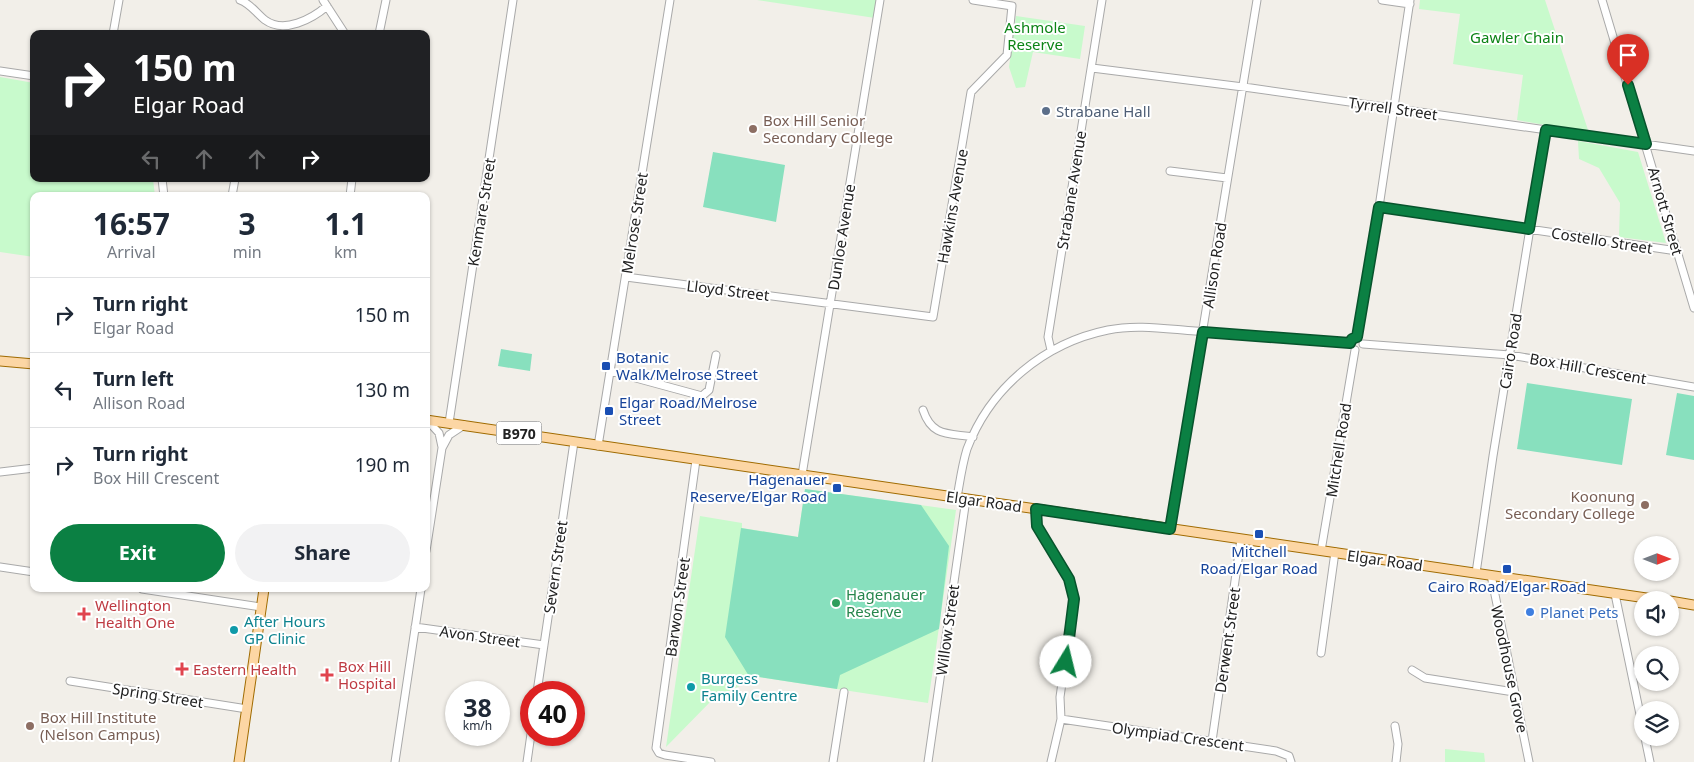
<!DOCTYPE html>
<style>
:root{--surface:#fff;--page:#f2f2f3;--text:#1f2937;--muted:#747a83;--line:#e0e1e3;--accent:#0b8043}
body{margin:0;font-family:"Noto Sans",sans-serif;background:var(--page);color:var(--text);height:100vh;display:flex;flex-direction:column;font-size:19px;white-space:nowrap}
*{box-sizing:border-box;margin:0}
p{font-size:16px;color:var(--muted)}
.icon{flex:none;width:28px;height:28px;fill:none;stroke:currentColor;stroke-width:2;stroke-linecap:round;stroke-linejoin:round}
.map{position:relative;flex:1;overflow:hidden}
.sheet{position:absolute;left:30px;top:192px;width:400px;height:400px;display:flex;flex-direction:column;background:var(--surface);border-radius:10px;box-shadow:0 1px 4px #0004}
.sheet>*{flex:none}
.banner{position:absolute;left:30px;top:30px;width:400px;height:152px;border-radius:10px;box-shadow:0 1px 4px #0004;background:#202124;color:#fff;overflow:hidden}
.needle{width:32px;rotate:90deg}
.buttons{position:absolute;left:1634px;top:536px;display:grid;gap:10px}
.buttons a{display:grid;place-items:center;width:45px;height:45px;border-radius:50%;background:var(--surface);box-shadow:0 1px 4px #0004;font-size:25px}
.speed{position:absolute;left:445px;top:681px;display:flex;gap:10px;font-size:25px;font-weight:700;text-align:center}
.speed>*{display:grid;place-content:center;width:65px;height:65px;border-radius:50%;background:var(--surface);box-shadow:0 1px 4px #0004;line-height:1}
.speed small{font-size:12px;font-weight:400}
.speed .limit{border:8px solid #d22;background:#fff;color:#111}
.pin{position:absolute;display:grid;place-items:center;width:42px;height:42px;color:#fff;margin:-51px -21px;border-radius:50% 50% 50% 0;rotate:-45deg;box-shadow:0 0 5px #0007}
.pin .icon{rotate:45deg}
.me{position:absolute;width:55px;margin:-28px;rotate:9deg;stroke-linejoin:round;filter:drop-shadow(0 0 4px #0008)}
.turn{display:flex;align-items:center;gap:18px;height:105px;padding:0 20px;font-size:22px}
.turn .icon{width:65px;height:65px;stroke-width:2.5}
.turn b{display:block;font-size:35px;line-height:42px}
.lanes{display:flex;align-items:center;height:48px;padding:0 20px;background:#0003;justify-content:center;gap:25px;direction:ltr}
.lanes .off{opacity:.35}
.eta{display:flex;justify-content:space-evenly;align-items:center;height:85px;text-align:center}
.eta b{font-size:30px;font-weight:700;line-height:35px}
.cta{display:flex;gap:10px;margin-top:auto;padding:10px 20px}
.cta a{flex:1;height:58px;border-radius:30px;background:var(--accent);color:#fff;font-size:20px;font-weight:700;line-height:58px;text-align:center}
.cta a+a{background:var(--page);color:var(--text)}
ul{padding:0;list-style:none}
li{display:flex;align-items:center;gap:15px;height:75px;padding:0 20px;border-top:1px solid var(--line)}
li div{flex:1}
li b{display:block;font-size:19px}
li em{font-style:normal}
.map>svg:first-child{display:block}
.park{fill:#c8facc}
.pitch{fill:#88e0be}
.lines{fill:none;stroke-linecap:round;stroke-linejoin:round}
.minor-casing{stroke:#a9a9a9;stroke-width:9}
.major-casing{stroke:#a06b00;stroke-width:11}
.minor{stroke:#fff;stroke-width:7}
.major{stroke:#fcd6a4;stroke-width:9}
.route-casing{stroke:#07532c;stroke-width:12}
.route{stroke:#0b8043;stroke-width:9}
.service-dot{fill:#5c6f8a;stroke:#fff;stroke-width:2}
.education-dot{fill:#8d6e63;stroke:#fff;stroke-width:2}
.transit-dot{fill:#1a4fb4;stroke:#fff;stroke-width:2}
.leisure-dot{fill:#2e9e5b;stroke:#fff;stroke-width:2}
.shop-dot{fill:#3f7fe0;stroke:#fff;stroke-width:2}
.health-dot{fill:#e0444e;stroke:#fff;stroke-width:2}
.culture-dot{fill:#0f9aa8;stroke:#fff;stroke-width:2}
.labels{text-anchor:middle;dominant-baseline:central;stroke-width:4;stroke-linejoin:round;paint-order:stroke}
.shield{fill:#fff;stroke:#646464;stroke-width:1}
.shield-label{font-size:14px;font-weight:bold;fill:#222}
.park-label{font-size:15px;fill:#0c8416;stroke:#fff}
.street-label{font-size:15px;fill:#222;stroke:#fff}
.service-label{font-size:15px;fill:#4e5e75;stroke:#fff;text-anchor:start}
.education-label{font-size:15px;fill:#785e54;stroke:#fff;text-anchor:start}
.transit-label{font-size:15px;fill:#164399;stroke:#fff;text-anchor:start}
.leisure-label{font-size:15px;fill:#27864d;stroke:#fff;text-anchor:start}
.health-label{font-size:15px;fill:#be3a42;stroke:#fff;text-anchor:start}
.shop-label{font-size:15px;fill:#366cbe;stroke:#fff;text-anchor:start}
.culture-label{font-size:15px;fill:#0d838f;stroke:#fff;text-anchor:start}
</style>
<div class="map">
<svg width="1694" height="762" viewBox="0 0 1694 762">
<rect width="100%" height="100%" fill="#f2efe9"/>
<path class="park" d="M757,0H880L875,18Z
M1420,0H1545L1589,133L1517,120L1523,75L1453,64L1460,14L1419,9Z
M1016,16L1085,26L1080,59L1033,52L1025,87L1016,88L1009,67Z
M0,77L34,83V179H153L155,196H34V257L0,252Z
M1578,141L1638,152L1666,243L1619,237L1620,203L1599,168L1579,159Z
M805,489L956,510L928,703L759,677L714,698L666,747L700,516L742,523V528L798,537Z
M1445,749L1484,753L1485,762H1445Z"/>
<path class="pitch" d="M713,152L785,165L776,222L703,207Z
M501,349L532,354L530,371L498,366Z
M1527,383L1632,399L1622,465L1517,449Z
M1677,393L1694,396V460L1666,455Z
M805,489L921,505L949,546L939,629L840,675L837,689L759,677L752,681L725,637L741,528L798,537Z"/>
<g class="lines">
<g class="minor-casing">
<path id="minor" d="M240,0C251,4 256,13 265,20C284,34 312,19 327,6
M323,0L345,34
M1382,0L1410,4
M1602,0L1694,308
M113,34L119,0
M379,34L386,0
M1092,68L1251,88L1694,151
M0,71L34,76
M1170,171L1227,178
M162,179L164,196
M232,196L235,179
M350,196L352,179
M1379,207L1677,251
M626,277L933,317L971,92L1007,55L1012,6L973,0
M1357,337L1379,207L1410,0
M1363,344L1510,355L1694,387
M1051,350L1048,337L1102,0
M610,371L702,396L709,390L716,355
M696,405L698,396
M923,410C932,437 948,433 973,437
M427,420L439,433L442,447
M449,423L513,0
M598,446L670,0
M696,460L656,748L659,753L665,755L711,762
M0,472L34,468
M802,475L880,0
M957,498C960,481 962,465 967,449C990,388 1044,343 1108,330C1136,324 1167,329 1195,331C1246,335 1298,339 1350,343
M1036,509L1037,526L1069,579L1074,599L1060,697L1061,719L1051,762
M1170,529L1257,0
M426,551L442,448L449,435L464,425
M1321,551L1355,350
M0,567L34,572
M1476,573L1493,456L1546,130
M1491,575L1529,762
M142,589L261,607
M1615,594L1642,724
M415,627L544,645
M1321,653L1335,552
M1412,670L1425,678L1514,692
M70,681L247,709
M537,692L574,442
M1061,719L1276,751L1289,756L1291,762
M1395,726L1398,744L1396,762
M1645,738L1650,762
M1212,741L1241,539
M395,762L421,589
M527,762L531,734
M833,762L844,692
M928,762L966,499"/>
</g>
<g class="major-casing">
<path id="major" d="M0,361L34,364
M426,420L1660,600
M1670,601L1694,605
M239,762L264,589"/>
</g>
<use href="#minor" class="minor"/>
<use href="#major" class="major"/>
</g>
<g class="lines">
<g class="route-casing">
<path id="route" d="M1066,662L1074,599L1069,579L1037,526L1036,509L1170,529L1203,332L1350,343L1352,339L1357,337L1379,207L1529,229L1546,130L1646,144L1628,85"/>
</g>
<use href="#route" class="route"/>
</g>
<circle class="service-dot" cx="1046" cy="111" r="5"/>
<g class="education-dot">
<circle cx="753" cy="129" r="5"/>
<circle cx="1645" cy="505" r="5"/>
<circle cx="30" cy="726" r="5"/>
</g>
<g class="transit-dot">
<rect x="601" y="361" width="10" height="10" rx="2.5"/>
<rect x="604" y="406" width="10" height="10" rx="2.5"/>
<rect x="832" y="483" width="10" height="10" rx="2.5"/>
<rect x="1254" y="529" width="10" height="10" rx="2.5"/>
<rect x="1502" y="564" width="10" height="10" rx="2.5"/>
</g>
<circle class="leisure-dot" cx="836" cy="603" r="5"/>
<circle class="shop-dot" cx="1530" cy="612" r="5"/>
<g class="health-dot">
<path d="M81.5 606.5h5v5h5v5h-5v5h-5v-5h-5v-5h5z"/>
<path d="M179.5 661.5h5v5h5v5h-5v5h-5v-5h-5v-5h5z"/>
<path d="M324.5 667.5h5v5h5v5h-5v5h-5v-5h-5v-5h5z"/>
</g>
<g class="culture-dot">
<circle cx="234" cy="630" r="5"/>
<circle cx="691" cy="687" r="5"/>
</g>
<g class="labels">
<rect class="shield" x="496.5" y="421.5" width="45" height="23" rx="4"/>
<g class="shield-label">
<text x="519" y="433">B970</text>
</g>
<g class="park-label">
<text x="1035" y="27">Ashmole<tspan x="1035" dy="17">Reserve</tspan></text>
<text x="1517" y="37">Gawler Chain</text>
</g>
<g class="street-label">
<text transform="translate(1393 108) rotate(8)">Tyrrell Street</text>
<text transform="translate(1071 190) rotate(-81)">Strabane Avenue</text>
<text transform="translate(952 206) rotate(-80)">Hawkins Avenue</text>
<text transform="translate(1666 211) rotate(74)">Arnott Street</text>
<text transform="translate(481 212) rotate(-81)">Kenmare Street</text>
<text transform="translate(634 223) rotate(-81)">Melrose Street</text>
<text transform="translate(841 237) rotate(-81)">Dunloe Avenue</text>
<text transform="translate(1602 240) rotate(9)">Costello Street</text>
<text transform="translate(1214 265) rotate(-81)">Allison Road</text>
<text transform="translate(728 290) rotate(7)">Lloyd Street</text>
<text transform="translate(1510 351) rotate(-81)">Cairo Road</text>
<text transform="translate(1588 368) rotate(10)">Box Hill Crescent</text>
<text transform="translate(1338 450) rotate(-81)">Mitchell Road</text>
<text transform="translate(984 501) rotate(8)">Elgar Road</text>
<text transform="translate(1385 560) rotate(8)">Elgar Road</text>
<text transform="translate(555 567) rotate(-82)">Severn Street</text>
<text transform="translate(677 607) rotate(-82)">Barwon Street</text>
<text transform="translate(947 630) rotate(-82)">Willow Street</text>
<text transform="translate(480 636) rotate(8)">Avon Street</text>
<text transform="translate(1227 640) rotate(-82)">Derwent Street</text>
<text transform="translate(1510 669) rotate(78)">Woodhouse Grove</text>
<text transform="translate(158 695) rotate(9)">Spring Street</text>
<text transform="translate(1178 736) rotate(8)">Olympiad Crescent</text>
</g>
<g class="service-label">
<text x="1056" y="111">Strabane Hall</text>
</g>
<g class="education-label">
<text x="763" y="120">Box Hill Senior<tspan x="763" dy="17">Secondary College</tspan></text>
<text x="1635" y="496" text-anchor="end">Koonung<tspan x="1635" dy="17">Secondary College</tspan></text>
<text x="40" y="717">Box Hill Institute<tspan x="40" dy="17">(Nelson Campus)</tspan></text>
</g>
<g class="transit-label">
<text x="616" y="357">Botanic<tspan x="616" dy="17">Walk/Melrose Street</tspan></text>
<text x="619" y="402">Elgar Road/Melrose<tspan x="619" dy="17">Street</tspan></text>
<text x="827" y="479" text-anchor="end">Hagenauer<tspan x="827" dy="17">Reserve/Elgar Road</tspan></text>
<text x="1259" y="551" text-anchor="middle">Mitchell<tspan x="1259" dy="17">Road/Elgar Road</tspan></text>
<text x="1507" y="586" text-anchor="middle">Cairo Road/Elgar Road</text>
</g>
<g class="leisure-label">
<text x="846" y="594">Hagenauer<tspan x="846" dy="17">Reserve</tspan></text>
</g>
<g class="health-label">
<text x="95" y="605">Wellington<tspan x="95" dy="17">Health One</tspan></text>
<text x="338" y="666">Box Hill<tspan x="338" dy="17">Hospital</tspan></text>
<text x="193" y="669">Eastern Health</text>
</g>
<g class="shop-label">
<text x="1540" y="612">Planet Pets</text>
</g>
<g class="culture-label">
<text x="244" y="621">After Hours<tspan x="244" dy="17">GP Clinic</tspan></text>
<text x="701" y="678">Burgess<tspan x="701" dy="17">Family Centre</tspan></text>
</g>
</g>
</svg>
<div class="buttons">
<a><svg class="needle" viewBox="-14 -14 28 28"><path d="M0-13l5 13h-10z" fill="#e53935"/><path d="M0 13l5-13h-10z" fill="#747a83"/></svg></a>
<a><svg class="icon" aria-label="sound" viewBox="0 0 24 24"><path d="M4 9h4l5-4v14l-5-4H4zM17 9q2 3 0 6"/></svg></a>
<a><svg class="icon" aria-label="search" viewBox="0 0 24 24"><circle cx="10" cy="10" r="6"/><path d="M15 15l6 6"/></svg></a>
<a><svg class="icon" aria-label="layers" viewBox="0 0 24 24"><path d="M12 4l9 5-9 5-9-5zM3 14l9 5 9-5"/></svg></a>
</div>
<div class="speed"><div>38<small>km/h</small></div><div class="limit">40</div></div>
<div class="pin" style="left:1628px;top:85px;background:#d93025"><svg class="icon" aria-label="arrive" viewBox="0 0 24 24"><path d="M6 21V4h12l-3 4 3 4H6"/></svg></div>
<svg class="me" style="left:1066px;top:662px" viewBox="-20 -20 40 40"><circle r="19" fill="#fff"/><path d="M0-13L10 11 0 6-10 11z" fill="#0b8043"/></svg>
<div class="banner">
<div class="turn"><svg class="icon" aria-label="right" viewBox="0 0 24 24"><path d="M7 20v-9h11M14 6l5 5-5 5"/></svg><div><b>150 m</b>Elgar Road</div></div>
<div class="lanes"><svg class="icon off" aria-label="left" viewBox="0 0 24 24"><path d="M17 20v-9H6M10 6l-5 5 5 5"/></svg><svg class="icon off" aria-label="ahead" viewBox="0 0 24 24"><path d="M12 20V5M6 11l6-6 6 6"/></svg><svg class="icon off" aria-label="ahead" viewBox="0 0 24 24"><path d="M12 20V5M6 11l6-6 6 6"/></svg><svg class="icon" aria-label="right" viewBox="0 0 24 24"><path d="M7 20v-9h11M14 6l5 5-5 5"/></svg></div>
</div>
<section class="sheet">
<div class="eta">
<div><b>16:57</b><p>Arrival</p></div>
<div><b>3</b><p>min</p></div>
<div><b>1.1</b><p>km</p></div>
</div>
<ul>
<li><svg class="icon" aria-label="right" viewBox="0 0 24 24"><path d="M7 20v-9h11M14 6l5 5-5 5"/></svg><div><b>Turn right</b><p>Elgar Road</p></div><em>150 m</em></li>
<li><svg class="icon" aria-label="left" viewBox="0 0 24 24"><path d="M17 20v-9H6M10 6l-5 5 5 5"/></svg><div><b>Turn left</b><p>Allison Road</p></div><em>130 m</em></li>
<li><svg class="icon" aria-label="right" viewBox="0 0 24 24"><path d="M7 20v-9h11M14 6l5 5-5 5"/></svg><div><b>Turn right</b><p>Box Hill Crescent</p></div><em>190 m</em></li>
</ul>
<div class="cta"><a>Exit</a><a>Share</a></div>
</section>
</div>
